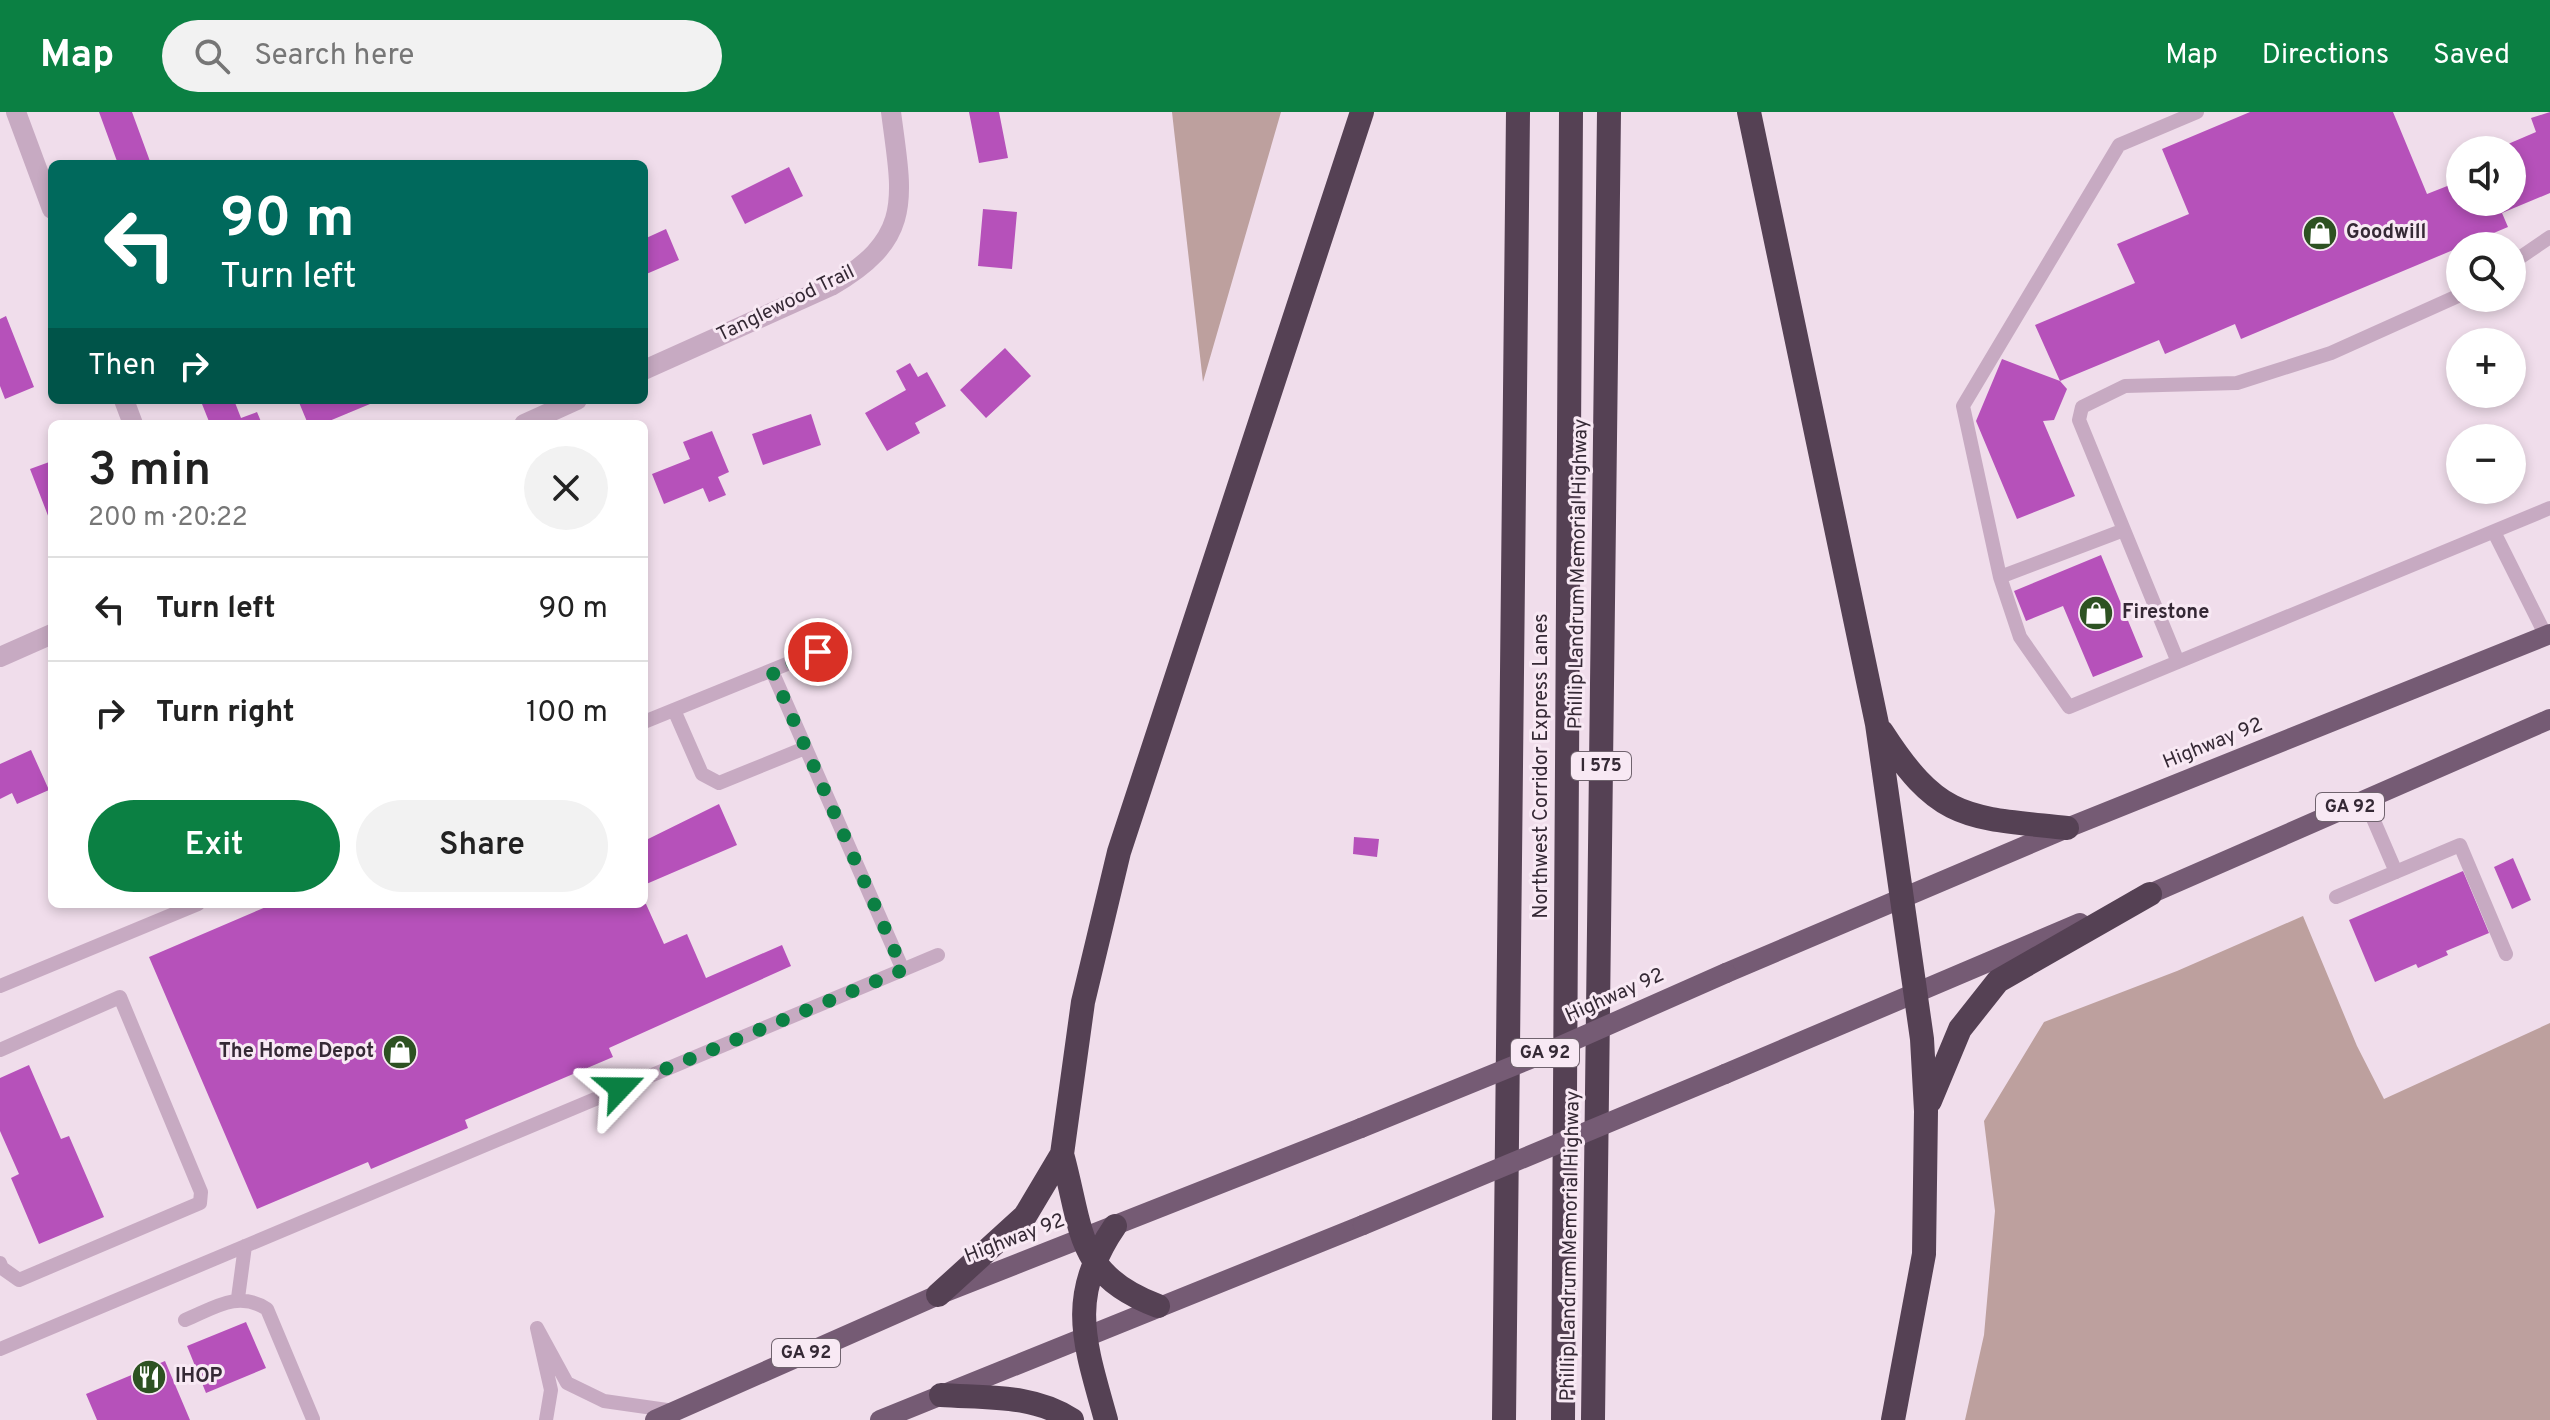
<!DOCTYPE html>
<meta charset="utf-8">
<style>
:root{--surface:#fff;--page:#f2f2f2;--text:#222;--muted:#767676;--line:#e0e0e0;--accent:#0b8043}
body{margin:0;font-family:Overpass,sans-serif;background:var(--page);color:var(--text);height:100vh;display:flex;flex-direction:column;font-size:30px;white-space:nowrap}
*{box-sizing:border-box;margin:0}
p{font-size:26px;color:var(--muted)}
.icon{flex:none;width:44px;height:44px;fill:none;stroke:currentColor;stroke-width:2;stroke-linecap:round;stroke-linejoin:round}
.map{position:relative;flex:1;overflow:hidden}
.sheet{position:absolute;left:48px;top:308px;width:600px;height:488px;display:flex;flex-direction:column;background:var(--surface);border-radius:12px;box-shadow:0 4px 12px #0003}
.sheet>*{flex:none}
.hud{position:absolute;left:48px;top:48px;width:600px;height:244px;border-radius:12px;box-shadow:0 4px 12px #0003;background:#00695c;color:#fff;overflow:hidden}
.buttons{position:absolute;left:2446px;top:24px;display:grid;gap:16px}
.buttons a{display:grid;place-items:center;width:80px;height:80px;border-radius:50%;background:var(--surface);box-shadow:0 4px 12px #0003;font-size:40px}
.pin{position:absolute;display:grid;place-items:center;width:68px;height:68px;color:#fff;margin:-34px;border:4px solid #fff;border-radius:50%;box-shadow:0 2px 8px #0007}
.me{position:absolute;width:88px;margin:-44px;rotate:67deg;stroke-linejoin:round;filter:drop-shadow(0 0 6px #0008)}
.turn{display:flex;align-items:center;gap:28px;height:168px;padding:0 40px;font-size:36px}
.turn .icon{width:104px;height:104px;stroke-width:2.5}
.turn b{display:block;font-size:56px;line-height:68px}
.then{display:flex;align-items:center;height:76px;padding:0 40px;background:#0003;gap:16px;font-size:30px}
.round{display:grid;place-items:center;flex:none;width:84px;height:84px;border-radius:42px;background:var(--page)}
.summary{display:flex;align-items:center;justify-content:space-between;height:136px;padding:0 40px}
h1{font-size:48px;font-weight:600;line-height:60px}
.cta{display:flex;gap:16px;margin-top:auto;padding:16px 40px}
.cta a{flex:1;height:92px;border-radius:48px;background:var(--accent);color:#fff;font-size:32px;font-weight:600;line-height:92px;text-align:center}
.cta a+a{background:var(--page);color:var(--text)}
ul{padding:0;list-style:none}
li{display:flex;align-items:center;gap:24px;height:104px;padding:0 40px;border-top:2px solid var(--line)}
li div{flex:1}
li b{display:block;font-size:30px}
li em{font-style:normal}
header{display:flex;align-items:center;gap:48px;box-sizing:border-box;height:112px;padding:0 40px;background:var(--accent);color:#fff}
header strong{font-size:38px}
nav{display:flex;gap:44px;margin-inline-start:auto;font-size:28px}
.search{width:560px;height:72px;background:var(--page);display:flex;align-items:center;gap:20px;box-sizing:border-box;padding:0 28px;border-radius:44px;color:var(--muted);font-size:30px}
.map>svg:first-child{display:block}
.green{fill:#bda09e}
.building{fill:#b651ba}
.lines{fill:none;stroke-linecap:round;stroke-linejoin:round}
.service{stroke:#c7aac2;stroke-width:14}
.minor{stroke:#c7aac2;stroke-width:20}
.primary{stroke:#755b74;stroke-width:20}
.motorway{stroke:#554154;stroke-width:24}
.primary-bridge{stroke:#755b74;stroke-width:20}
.route{stroke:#0b8043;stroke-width:14;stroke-dasharray:0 25.2}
.labels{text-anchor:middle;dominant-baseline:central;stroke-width:6;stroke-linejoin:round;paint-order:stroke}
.shield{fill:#f8e9f4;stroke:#70636e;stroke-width:2}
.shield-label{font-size:18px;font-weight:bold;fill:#352935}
.poi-label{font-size:20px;font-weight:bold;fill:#352935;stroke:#f8e9f4;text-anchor:start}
.street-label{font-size:20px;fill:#352935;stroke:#f8e9f4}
</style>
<header>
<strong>Map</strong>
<div class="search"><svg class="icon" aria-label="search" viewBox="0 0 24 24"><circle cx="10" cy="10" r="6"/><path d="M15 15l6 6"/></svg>Search here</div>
<nav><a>Map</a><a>Directions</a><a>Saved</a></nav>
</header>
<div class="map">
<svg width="2550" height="1308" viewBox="0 0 2550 1308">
<rect width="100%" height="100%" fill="#f0ddeb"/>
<path class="green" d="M1172,0H1281L1203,270L1174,18Z
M2303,804L2357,934L2384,987L2550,911V1308H1965L1984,1223L1995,1099L1984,1009L2044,910L2177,859Z"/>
<path class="building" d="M99,0H132L151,52H118Z
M969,0H999L1008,46L979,51Z
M2250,0H2393L2427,82L2460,69V90H2512V38H2494L2536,20L2531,6L2550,0V81L2502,101L2508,115L2241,227L2235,212L2165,242L2159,228L2060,269L2067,277L2054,308L2043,309L2075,384L2017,407L1976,309L2002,247L2060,269L2035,213L2135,171L2117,132L2189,102L2162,37Z
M789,55L803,84L745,112L731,84Z
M983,97L1017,100L1012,157L978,154Z
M666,117L679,148L644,163V127Z
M6,204L34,275L5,287L0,274V207Z
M1005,236L1031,264L986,306L960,278Z
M910,251L918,265L927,260L946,294L915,311L920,321L887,339L865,301L906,278L896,259Z
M211,288H234L241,306L257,300L262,312H210L202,292Z
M298,288H368L370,292L322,312H308Z
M811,302L821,333L763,353L752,322Z
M712,319L729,360L718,365L726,383L709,390L703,376L664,392L652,362L690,347L683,330Z
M52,349V414L30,357Z
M2101,443L2143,545L2093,565L2063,494L2026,509L2014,479Z
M31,638L49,678L17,692L12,681L0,687V652Z
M719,692L737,733L644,773V729Z
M1354,725L1379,727L1377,745L1353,742Z
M2513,746L2531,788L2512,797L2494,755Z
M2463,759L2489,821L2446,839L2448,843L2418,856L2416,852L2375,870L2349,808Z
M273,792H646L664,832L687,822L706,866L782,833L791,854L609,936L613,945L465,1008L468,1016L371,1057L368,1050L257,1097L149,845Z
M29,953L61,1027L69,1024L104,1105L39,1132L11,1066L19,1062L0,1019V966Z
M246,1210L266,1256L206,1281L187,1234Z
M165,1249L190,1308H97L86,1282Z"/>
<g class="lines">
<path class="service" d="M2197,0L2119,33L1963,294L2000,465L2020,525L2069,595L2550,396
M2512,151L2550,125
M2494,420L2546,524
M2000,465L2124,418
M2178,550L2079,308L2082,295L2125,274L2237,271L2331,241L2460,183
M772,559L903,858
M674,598L702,662L719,671L805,636
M644,610L841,530
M2365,688L2396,760
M2336,785L2460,733L2506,842
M0,874L198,792
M0,938L120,885L201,1080L200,1091L19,1168L2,1156L0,1151
M238,1186L245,1134
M185,1208C214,1196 238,1178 267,1197L313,1307
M0,1237L938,843
M546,1308L551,1278L537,1216L567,1271L604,1289L674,1299"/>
<path class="minor" d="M16,0L52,97
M644,258L831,174C915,126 902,85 891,0
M124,288L133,312
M524,312L577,288
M0,545L52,522"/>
<path class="primary" d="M2136,788L2550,607
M1726,861L2067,716L2550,522
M1725,962L2080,811
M655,1308L938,1183L1361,1016
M880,1308L1363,1113"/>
<path class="motorway" d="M1749,0L1877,612L1922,927L1926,999L1924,1142L1893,1308
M1882,620C1940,710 1967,705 2067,716
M1930,989L1960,917L1998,869L2150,782
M1062,1042C1083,1118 1075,1163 1158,1194
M938,1183L1025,1104L1062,1042L1083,890L1119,740L1362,0
M941,1283C985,1286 1034,1282 1072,1308
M1106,1308C1085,1232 1066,1185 1115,1114
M1504,1308L1518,0
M1563,1308L1571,0
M1593,1308L1609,0"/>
<path class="primary-bridge" d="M1361,1016L1545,941L1726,861
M1363,1113L1725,962"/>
</g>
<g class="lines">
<path class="route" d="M620,976L903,858L772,559L818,540"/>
</g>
<defs>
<g id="shop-disc" transform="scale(1.8)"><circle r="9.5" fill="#2d5222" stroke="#f8e9f4"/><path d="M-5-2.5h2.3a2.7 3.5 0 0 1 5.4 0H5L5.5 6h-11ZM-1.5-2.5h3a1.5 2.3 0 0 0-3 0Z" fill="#fff"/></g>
<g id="restaurant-disc" transform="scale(1.8)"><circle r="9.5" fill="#2d5222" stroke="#f8e9f4"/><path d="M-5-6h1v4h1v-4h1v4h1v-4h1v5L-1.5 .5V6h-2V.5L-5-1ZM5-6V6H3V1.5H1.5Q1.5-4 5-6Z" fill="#fff"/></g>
</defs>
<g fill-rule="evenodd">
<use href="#shop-disc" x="2320" y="121"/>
<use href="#shop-disc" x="2096" y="501"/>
<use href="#shop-disc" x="400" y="940"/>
<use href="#restaurant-disc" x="149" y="1265"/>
</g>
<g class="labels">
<g class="shield">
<rect x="1571" y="640" width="60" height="28" rx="6"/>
<rect x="2316" y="681" width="68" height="28" rx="6"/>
<rect x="1511" y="927" width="68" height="28" rx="6"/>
<rect x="772" y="1227" width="68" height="28" rx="6"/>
</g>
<g class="shield-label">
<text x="1601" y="654">I 575</text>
<text x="2350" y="695">GA 92</text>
<text x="1545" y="941">GA 92</text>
<text x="806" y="1241">GA 92</text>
</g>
<g class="poi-label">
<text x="2346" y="121">Goodwill</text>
<text x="2122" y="501">Firestone</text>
<text x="374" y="940" text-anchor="end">The Home Depot</text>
<text x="175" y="1265">IHOP</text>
</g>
<g class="street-label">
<text transform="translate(786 192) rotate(-26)">Tanglewood Trail</text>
<text transform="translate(1579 462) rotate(-89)">Phillip Landrum Memorial Highway</text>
<text transform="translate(2213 632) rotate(-22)">Highway 92</text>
<text transform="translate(1542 654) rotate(-90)">Northwest Corridor Express Lanes</text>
<text transform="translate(1615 884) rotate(-24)">Highway 92</text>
<text transform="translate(1015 1127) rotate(-21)">Highway 92</text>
<text transform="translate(1571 1134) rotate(-89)">Phillip Landrum Memorial Highway</text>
</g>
</g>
</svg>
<div class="buttons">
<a><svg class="icon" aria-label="sound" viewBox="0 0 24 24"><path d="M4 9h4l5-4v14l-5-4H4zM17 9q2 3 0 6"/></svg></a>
<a><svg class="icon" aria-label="search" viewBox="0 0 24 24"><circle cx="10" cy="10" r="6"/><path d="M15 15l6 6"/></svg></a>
<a>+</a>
<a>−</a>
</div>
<div class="pin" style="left:818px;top:540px;background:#d93025"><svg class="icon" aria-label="arrive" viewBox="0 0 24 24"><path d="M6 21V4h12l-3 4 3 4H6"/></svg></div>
<svg class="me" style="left:620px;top:976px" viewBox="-20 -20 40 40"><path d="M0-17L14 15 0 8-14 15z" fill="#0b8043" stroke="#fff" stroke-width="4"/></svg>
<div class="hud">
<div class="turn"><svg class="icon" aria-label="left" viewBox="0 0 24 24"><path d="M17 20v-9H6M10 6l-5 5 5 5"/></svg><div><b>90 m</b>Turn left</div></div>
<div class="then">Then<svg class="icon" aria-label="right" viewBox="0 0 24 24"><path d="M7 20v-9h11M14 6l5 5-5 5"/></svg></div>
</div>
<section class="sheet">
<div class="summary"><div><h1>3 min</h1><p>200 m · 20:22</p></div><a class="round"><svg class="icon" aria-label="close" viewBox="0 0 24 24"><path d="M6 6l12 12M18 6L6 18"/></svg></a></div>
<ul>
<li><svg class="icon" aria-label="left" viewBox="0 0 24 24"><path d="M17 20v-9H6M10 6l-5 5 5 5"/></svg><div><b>Turn left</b></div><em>90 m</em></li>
<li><svg class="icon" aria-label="right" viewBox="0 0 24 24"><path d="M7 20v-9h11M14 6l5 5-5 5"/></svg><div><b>Turn right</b></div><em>100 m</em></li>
</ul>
<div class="cta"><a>Exit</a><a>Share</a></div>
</section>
</div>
